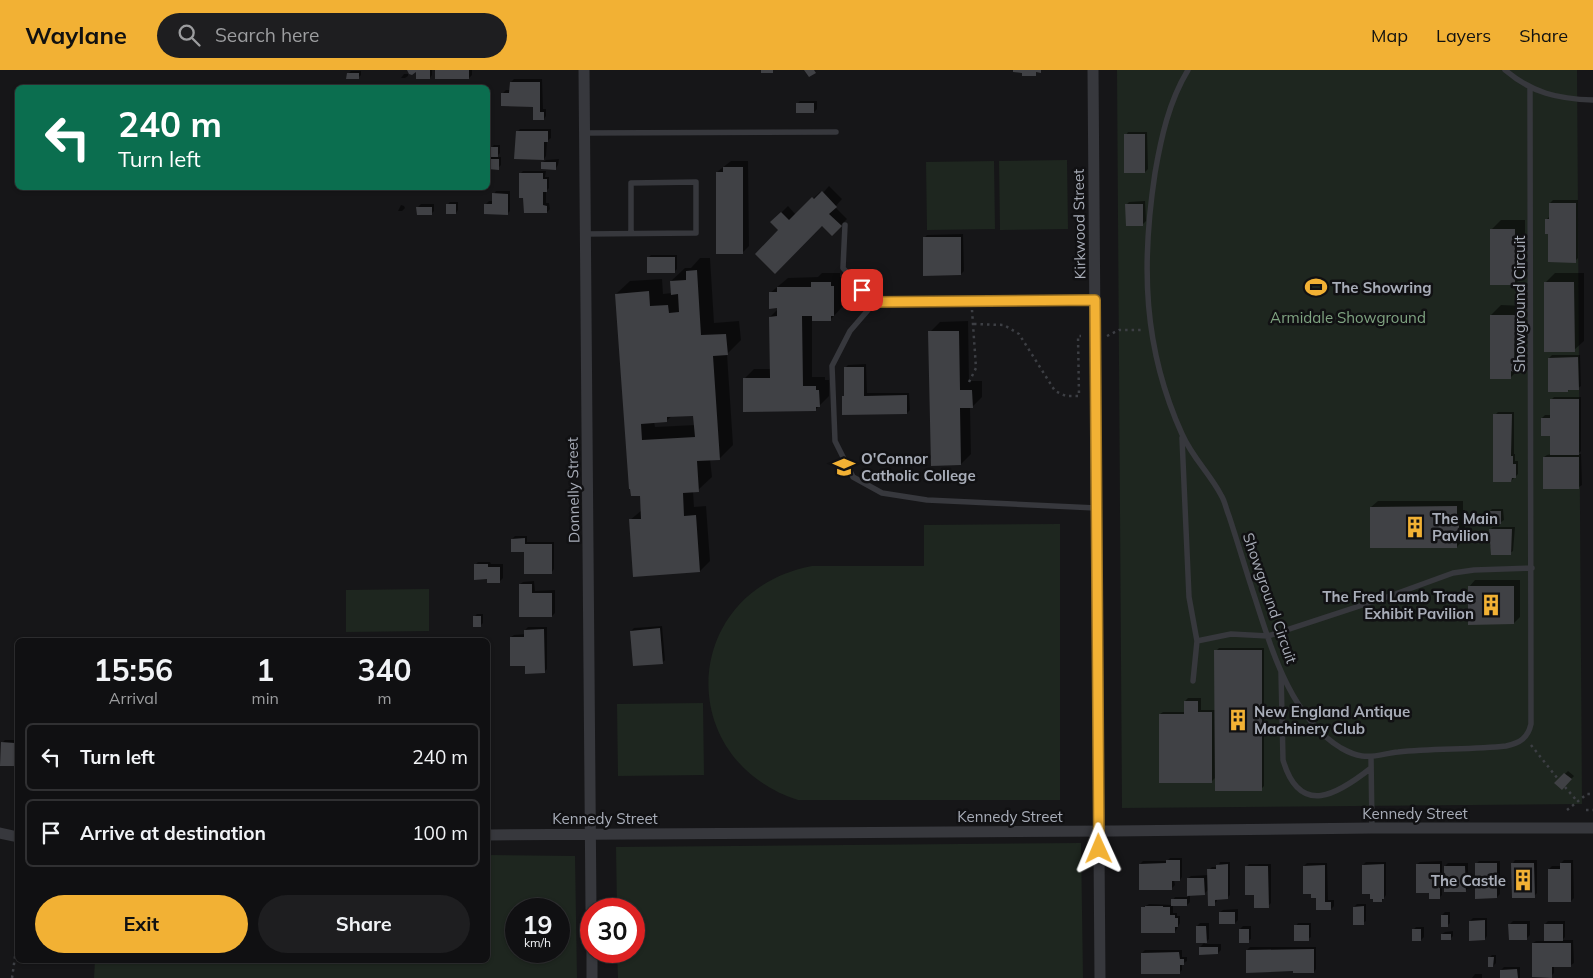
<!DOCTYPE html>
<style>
:root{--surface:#101012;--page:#1e1e20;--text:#f1f3f6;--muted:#9c9d9f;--line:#303032;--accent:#f2b134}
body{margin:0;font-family:Mulish,sans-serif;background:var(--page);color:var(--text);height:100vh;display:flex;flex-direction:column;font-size:19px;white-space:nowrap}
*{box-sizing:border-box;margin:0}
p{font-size:16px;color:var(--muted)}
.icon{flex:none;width:28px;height:28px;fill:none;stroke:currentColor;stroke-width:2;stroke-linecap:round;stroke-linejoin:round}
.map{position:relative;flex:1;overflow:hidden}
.sheet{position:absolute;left:15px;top:568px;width:475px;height:325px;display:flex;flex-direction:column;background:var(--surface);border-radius:8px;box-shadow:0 1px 4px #0004,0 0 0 1px var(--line)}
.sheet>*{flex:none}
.banner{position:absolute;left:15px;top:15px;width:475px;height:105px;border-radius:8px;box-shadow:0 1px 4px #0004,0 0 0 1px var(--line);background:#0b6e4f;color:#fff;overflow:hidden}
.speed{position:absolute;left:505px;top:828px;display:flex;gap:10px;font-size:25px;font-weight:700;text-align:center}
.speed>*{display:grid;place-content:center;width:65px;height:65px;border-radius:50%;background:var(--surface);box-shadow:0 1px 4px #0004,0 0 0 1px var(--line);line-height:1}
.speed small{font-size:12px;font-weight:400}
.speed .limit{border:8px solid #d22;background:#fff;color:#111}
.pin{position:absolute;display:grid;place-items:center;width:42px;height:42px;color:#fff;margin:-21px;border-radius:10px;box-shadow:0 2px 8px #0006}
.me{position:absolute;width:55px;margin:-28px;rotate:359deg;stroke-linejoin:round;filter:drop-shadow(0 0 4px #0008)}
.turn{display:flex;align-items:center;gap:18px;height:105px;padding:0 20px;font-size:22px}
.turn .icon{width:65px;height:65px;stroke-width:2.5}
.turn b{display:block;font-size:35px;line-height:42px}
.eta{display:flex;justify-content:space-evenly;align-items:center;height:85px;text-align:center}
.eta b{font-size:30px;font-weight:700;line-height:35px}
.primary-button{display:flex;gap:10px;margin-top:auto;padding:10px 20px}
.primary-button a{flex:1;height:58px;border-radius:30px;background:var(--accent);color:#111;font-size:20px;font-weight:700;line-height:58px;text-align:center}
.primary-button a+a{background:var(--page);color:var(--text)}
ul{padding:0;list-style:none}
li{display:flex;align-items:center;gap:15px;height:68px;margin:0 10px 8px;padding:0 10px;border:2px solid var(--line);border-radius:8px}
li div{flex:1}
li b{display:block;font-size:19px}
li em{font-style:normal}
header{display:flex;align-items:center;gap:30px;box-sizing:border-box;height:70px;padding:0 25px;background:var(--accent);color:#111}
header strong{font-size:24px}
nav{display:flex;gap:28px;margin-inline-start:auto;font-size:18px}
.search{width:350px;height:45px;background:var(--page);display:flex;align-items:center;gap:12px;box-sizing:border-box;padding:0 18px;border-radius:28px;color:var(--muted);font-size:19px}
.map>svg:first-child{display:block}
.green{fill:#1e261f;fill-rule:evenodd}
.shadow{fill:#0007;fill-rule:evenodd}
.building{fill:#404145;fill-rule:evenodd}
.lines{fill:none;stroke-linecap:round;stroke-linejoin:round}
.path{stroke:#3d3f44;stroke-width:2.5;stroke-dasharray:2.5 4;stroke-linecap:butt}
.service{stroke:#37383d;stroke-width:5.5}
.minor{stroke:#37383d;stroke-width:11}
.route-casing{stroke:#9d7322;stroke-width:12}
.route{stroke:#f2b134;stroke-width:9}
.labels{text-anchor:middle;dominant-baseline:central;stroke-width:5;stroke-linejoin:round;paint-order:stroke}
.street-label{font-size:15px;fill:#a8adb8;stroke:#111113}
.poi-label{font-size:15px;font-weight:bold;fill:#a8adb8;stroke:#111113;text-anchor:start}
.park-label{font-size:15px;fill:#7fa381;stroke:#111113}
</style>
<header>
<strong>Waylane</strong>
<div class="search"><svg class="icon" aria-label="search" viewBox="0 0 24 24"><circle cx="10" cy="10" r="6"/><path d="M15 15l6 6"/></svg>Search here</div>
<nav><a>Map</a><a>Layers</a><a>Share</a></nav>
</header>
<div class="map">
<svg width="1593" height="908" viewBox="0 0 1593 908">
<rect width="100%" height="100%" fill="#161618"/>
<path class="green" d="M1117,0H1577L1582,734L1122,738Z
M1067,90L1068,159L1000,160L999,91Z
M994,91L995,159L927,160L926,92Z
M1060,454V730H798C672,689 681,521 812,496H924V455Z
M429,519V561L346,562V520Z
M703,633L704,705L618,706L617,634Z
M1081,773L1083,908H618L617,881H634V839H617L616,777Z
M488,785L575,786L577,908H94L95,890H488ZM516,839H559V881H516Z"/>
<path class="shadow" d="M410,0H432V5L430,8L417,0Z
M437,0H472V5L469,8Z
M351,1H361V5L358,8L348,4Z
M404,4H408V6L405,8H401Z
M514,9H542L543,39H546V46L544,49L534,36L503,23L506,20H511V12Z
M413,15H419V18H410Z
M800,31H817V39L814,42L797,34Z
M520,59H551V68L547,71L546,86L544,89L517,62Z
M1128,62H1147L1148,99L1145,102L1126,65Z
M494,75H500V83L496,87H501V95L498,98H488V87H491V78Z
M559,89L558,95L556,98L543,92L546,90Z
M731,91H748L749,176L742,183L717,102Z
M523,101H546L545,107H549V118L546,121V133H549L550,139L547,142L520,104Z
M829,116L842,129L835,137L847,149L832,164L822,154L780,160L772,152L788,136L796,145L820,122L822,124Z
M496,121H510V141L507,144L486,134L489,131H494V124Z
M1553,130H1578V188L1575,191L1550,163L1546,150L1550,146V133Z
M1145,131L1146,151L1143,154L1126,135L1129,132Z
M450,132H458V140L456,143L447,135Z
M421,134H434V141L431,144L418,137Z
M401,135L404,136L405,138L402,141H398Z
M1501,150H1525V204L1515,214L1491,160Z
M963,164L964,201L961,204L924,168L927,165Z
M651,185H677V199L674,202L648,188Z
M700,188H710L714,253L739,251L741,270L727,284L733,375L720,388L710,389L712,407L698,420L693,421L694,437L706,436L710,491L700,501L630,450L642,440L616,224L630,211L662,209L663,224L672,223L671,211L685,198H691ZM695,344V355L655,357L654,352L666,351L672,346Z
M822,203H840V207H843L844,235L831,249L812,250V307H825V310H829V326L815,340L744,309L754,299H771L770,247L780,237L770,223L788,208L818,207Z
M1555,203H1584V271L1574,280L1545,213Z
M1501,235L1524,236V290L1520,294V298L1510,308L1491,245Z
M968,251L969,311H982V327L972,337H970L971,384L961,394L930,262L940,252Z
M1552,285H1580L1581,316L1578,318H1570L1568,321L1549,288Z
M866,294L867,323H909L910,340L907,343L844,326L846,324L845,298L848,295Z
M1554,327H1581V381L1578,384H1581L1582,415L1579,417L1544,387L1547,385L1552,384V365L1542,348L1545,345H1551V330Z
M1498,342H1514V384H1515V391H1518V404L1511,411L1495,345Z
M1378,431H1463V440H1465V460L1463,462V470L1457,477L1371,437Z
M1492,439H1503L1504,450L1501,452L1490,441Z
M1493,457H1515L1513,481L1510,483L1490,476V460Z
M515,466H527V472H554V499L552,502L525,481L512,469Z
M478,492H490L491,494H503V508L500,511L488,508L475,495Z
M1475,510H1520V547L1514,553L1469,517Z
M534,511L535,521L555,520V543L552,546L520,514L523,512Z
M477,544H483V553L480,556L474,547Z
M662,556L665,590L662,593L631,561L634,558Z
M528,557H547V599L544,602L526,595L511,567L514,565L526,564L525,560Z
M1219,578H1264V716L1261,719L1216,707L1212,711L1160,644L1163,642H1185V631L1188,628H1201V640H1216V581Z
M5,670H17V692L14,695L2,673Z
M1568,701L1574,706L1562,719L1556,713Z
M1170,788H1182V807L1180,810H1174L1175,815L1172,818L1140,794L1143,791H1167Z
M1515,790H1537V823L1534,826L1513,793Z
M1564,790H1573L1574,828L1571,831L1549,799L1552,796H1561V793Z
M1442,791V825L1440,827L1430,822L1417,794L1420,792Z
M1479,791H1500V824L1497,827L1476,794Z
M1220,792H1230V825L1227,828H1217V831L1214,834L1209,819L1204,824H1190V832L1187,835H1173V843H1177V846H1180V853L1175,862L1142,838L1149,834L1173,835V830L1175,827H1188V808L1191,806L1209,805V800L1212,797H1218Z
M1366,792H1386V825L1382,831L1371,823L1363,795Z
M1307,793H1327L1328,830H1334V836L1331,839L1317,827L1304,796Z
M1448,793H1468V818L1465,821L1445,796Z
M1249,794H1271V833L1268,836L1255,824L1246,797Z
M1357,834H1366V851L1363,853L1354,837Z
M1238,839V850L1235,853L1220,842L1223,840Z
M1445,842H1450V853L1447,856L1442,845Z
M1473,848H1487V866L1485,869L1470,851Z
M1513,851H1530V865L1527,868L1510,854Z
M1548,851H1565V867L1562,870H1573L1574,893L1571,895L1554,896V903L1551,906L1533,873L1536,871H1545V854Z
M1200,853H1209V869L1204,874H1221V880L1218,883L1200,877L1205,872L1197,856Z
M1298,853H1311V867L1308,869L1296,856Z
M1243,856H1251V869L1248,871L1240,859Z
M1416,857H1424V867L1421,870L1413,860Z
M1453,861V866L1450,869L1442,864L1445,862Z
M1250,877H1316V899L1314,902L1294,899L1247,880Z
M1145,880H1182V887H1187V891L1182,894V900L1179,903L1142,883Z
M1492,885H1496V893L1493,896L1489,888Z
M1504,897H1520V908H1502L1501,900Z
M1475,904H1482V908H1472Z"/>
<path class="building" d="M407,0H430V9H416V2L412,5L409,4Z
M435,0H469V9H435Z
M761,0H773V3H761Z
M804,0H814L816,3L809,7Z
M1013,0H1041V3L1036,2V6H1022V3L1013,2Z
M347,3H359V9H346Z
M510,12H540V42H544V50H533V37L501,36V23H509Z
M796,33H814V43H796Z
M516,61H548V72H544V90L514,89Z
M1124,64H1145V103H1124Z
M489,77H498V87H489Z
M488,89H499V100L488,99Z
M541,92H556V100L541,99Z
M723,97H743V184H716V102H723Z
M519,103H543V109H547V122H543V135L547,136V143H524L523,128H519Z
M822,121L837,137L829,144L842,156L832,166L822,156L775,204L755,184L778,160L770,152L781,142L789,150L812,127L814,129Z
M492,123L508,124V145L484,144V134H492Z
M1549,133H1576V193L1548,192V164H1545V149H1549Z
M446,134H456V144H446Z
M1125,134H1143V156H1126Z
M416,137H432V145H417Z
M1490,159H1515V215H1490Z
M923,167H961V205L923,206Z
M647,187H675V203H647Z
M697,200L701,265L726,264L728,285L713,286L720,390L697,391L699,422L683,423L684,446L696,445L700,502L633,507L629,449H641L640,426H631L630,419H629L615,224L649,221L650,236L668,235L669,243L679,242L678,224L671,225L670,211L686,210V201ZM693,346L695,367L642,370L641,354L667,352V347Z
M811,212H831V216H834V246H831V251H812V246H802L803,316H816V320H819L820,337H816V341L743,342V308H770L769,247L777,246V238L769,239V222H777V217H811Z
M1544,212H1574L1575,282H1544Z
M1490,245H1515L1514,302L1511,301V309H1490Z
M928,261H959L960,320H972L973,338H960L961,395L931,396Z
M1578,287L1579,320H1568V322H1548V288Z
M844,297H864V326L907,325V344L842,345V326H844Z
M1550,329H1579V385H1550V366H1541V348H1550Z
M1493,344H1512L1511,386H1513V394H1516V408H1512L1511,412H1493Z
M1543,387H1579V419H1543Z
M1457,436V446H1459V467H1457V478H1370V437Z
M1488,441H1501V454H1488Z
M1489,459H1512L1511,485H1491Z
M525,468V474H552V504H524V482H511V469Z
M474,494H488V497H500V513H487V509L474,510Z
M519,514H532V523H552V547H519Z
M1468,516H1514V554L1468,555Z
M473,546H481V557H473Z
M660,558L663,594L633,596L630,561Z
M544,559L545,603L525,604V596H510V567H524V560Z
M1214,580H1262V721H1215Z
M1184,631H1198V642H1212V713H1159V644H1184Z
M1,672L15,673L14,696H0Z
M1564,703L1572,709L1562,720L1554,713Z
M1166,790H1180V811H1172V820H1139V794L1166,793Z
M1475,793H1497V828L1475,829Z
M1511,793H1534L1535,828H1512Z
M1560,793H1571V832H1548V799H1560Z
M1228,794V829L1215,830V836H1208L1207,799H1216V795Z
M1384,794V829H1382V832H1373V829H1370V824H1362V795Z
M1416,794H1440V829H1429V823H1416Z
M1325,795V832H1331V840H1316V828H1311V824H1303V796Z
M1245,796H1268L1269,838H1254V825H1245Z
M1444,796H1465L1466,822H1444Z
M1187,808H1204L1205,825L1187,826Z
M1171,829H1187V836H1171Z
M1145,836H1163V837H1170V845H1175V848H1178V857H1175V863H1141V837H1145Z
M1364,836V855H1353V837Z
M1219,842H1235V854H1219Z
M1441,845H1448V857H1441Z
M1485,850V870L1469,871V851Z
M1508,854H1527V870H1509Z
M1544,854H1563V871H1544Z
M1294,855H1309V871H1294Z
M1196,856H1206L1207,873H1196Z
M1239,859H1249V873H1239Z
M1412,859H1421V871H1412Z
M1441,864H1451V870H1441Z
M1532,873H1571V897H1552V908L1532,907Z
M1199,877H1218V884L1199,885Z
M1314,879V903H1293V901L1246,903V880Z
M1179,882L1180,889H1184V895H1180V904H1141V883Z
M1488,887H1494L1493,897H1488Z
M1517,899L1518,908H1500V900Z"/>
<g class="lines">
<path class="path" d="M974,254L1004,255L1019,264L1055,321L1066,326H1079L1078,266H1081
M1107,266L1119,260H1142
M969,312L976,298L972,240
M1531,675L1558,709
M1565,717L1577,731
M1567,740L1587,724H1593
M1586,740H1593
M12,908L18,866"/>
<path class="service" d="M1188,0C1169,31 1161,68 1155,103C1141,195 1143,278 1182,364C1192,387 1210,404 1221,425C1225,431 1226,439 1229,446C1238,473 1246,501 1255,528C1272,581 1291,647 1341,678C1348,682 1355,685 1362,686C1374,688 1386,683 1398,682C1434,678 1470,680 1506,676C1520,673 1528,668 1531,654L1530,18
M1505,0C1532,23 1558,29 1593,30
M584,63L836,62
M845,155L843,198L862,220L875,232
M585,164L696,163V112L631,113V163
M1095,230L875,232L850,261L832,296L835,371L853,407L882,423L927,430L1096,438
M1182,368L1189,527L1197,571L1231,564L1268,566L1387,527L1453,503L1474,500L1532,498
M1281,602L1283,690C1300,748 1338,724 1371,698
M1193,611L1197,571
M1371,687L1372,758"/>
<path class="minor" d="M584,0L591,839
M1093,0L1100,908
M0,763L18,767
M488,765L1113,761L1372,758H1593
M592,881V908"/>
</g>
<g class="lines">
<g class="route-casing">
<path id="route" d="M862,220L875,232L1095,230L1099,779"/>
</g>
<use href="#route" class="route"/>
</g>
<defs>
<g id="stadium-bare" transform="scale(1.725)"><path d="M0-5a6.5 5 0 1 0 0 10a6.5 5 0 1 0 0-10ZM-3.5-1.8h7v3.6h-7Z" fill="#f2b134" stroke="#111113" stroke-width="2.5" paint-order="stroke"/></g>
<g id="school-bare" transform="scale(1.725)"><path d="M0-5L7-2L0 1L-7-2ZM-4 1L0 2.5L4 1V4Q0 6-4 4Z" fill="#f2b134" stroke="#111113" stroke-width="2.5" paint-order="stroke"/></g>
<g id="building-bare" transform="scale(1.725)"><path d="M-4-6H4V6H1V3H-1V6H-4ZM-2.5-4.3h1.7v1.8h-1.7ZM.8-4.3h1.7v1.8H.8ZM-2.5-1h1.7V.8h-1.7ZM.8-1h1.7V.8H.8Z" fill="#f2b134" stroke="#111113" stroke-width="2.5" paint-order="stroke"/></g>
</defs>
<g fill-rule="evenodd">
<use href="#stadium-bare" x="1316" y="217"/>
<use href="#school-bare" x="844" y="397"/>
<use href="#building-bare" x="1415" y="457"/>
<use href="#building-bare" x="1491" y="535"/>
<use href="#building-bare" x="1238" y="650"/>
<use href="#building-bare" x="1523" y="810"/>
</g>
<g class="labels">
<g class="street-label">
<text transform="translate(1079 154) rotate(-91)">Kirkwood Street</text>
<text transform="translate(1519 234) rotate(-90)">Showground Circuit</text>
<text transform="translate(573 420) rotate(-91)">Donnelly Street</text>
<text transform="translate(1270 528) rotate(71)">Showground Circuit</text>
<text x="1415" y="743">Kennedy Street</text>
<text x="1010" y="746">Kennedy Street</text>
<text x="605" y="748">Kennedy Street</text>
</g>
<g class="poi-label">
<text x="1332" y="217">The Showring</text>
<text x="861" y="388">O'Connor<tspan x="861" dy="17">Catholic College</tspan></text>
<text x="1432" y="448">The Main<tspan x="1432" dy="17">Pavilion</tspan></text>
<text x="1474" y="526" text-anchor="end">The Fred Lamb Trade<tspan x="1474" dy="17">Exhibit Pavilion</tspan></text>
<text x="1254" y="641">New England Antique<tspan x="1254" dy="17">Machinery Club</tspan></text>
<text x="1506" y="810" text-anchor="end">The Castle</text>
</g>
<g class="park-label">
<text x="1348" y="247">Armidale Showground</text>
</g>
</g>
</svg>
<div class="speed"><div>19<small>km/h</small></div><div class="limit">30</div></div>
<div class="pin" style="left:862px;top:220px;background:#d93025"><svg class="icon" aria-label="arrive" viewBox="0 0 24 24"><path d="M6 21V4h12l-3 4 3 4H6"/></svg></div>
<svg class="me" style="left:1099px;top:779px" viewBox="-20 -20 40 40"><path d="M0-17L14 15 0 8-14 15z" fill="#f2b134" stroke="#fff" stroke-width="4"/></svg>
<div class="banner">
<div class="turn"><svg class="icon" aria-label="left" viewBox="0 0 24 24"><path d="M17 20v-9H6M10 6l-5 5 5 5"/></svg><div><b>240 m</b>Turn left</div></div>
</div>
<section class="sheet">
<div class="eta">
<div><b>15:56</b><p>Arrival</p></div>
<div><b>1</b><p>min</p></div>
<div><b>340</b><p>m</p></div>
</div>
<ul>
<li><svg class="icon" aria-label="left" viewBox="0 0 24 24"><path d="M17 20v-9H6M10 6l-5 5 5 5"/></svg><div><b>Turn left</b></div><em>240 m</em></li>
<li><svg class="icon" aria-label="arrive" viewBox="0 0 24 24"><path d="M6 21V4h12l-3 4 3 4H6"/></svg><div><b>Arrive at destination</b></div><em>100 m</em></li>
</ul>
<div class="primary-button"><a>Exit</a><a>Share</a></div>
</section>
</div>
